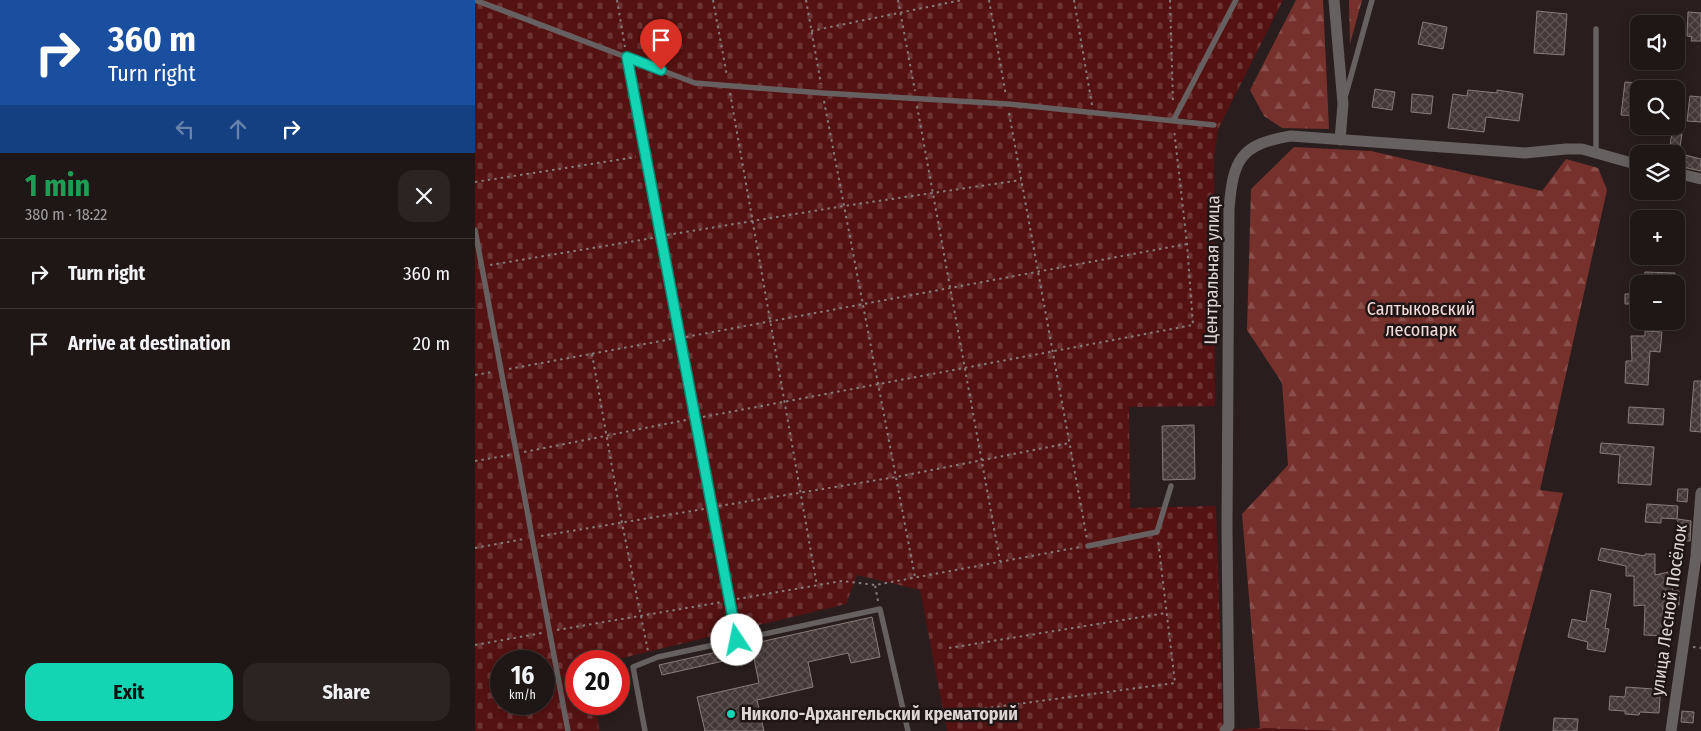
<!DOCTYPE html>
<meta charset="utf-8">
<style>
:root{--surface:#1f1616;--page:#2c2323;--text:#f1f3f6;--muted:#a19fa1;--line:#3c3535;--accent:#13d5b4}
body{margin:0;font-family:"Fira Sans Condensed",sans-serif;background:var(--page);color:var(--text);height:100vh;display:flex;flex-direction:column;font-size:19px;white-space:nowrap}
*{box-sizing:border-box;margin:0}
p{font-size:16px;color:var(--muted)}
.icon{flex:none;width:28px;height:28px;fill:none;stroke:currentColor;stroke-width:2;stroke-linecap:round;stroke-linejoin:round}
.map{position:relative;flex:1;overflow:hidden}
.side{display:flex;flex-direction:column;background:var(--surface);width:475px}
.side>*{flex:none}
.banner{background:#1a4fa0;color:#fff;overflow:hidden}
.buttons{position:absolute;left:1155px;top:15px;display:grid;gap:10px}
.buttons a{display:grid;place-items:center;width:55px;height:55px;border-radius:10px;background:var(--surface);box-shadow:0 2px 12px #0003,0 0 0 1px var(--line);font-size:25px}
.speed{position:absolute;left:15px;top:650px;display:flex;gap:10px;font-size:25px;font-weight:700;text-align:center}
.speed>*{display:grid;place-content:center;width:65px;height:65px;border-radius:50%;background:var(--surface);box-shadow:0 2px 12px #0003,0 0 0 1px var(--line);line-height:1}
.speed small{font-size:12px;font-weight:400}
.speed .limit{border:8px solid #d22;background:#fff;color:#111}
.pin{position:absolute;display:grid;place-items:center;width:42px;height:42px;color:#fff;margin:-51px -21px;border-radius:50% 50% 50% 0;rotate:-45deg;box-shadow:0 0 5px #0007}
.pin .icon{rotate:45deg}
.me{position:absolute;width:55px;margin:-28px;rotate:349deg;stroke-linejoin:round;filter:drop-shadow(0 0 4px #0008)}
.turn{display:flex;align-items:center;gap:18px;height:105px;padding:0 25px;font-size:22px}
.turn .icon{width:65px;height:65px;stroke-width:2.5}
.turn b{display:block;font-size:35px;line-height:42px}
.lanes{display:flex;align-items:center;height:48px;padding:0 25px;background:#0003;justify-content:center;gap:25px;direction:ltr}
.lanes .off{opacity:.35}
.round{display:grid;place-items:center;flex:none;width:52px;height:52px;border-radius:15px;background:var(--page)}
.headline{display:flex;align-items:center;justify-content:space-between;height:85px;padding:0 25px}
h1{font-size:30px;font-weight:700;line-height:38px;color:#1e9e55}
.action{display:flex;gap:10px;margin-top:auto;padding:10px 25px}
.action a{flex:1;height:58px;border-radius:15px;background:var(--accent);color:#111;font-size:20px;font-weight:700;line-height:58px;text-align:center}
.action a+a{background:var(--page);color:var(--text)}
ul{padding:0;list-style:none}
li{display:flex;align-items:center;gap:15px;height:70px;padding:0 25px;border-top:1px solid var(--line)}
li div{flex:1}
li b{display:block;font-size:19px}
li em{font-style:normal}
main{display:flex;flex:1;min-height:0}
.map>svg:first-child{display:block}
.forest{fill:url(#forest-firs)}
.cemetery{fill:url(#cemetery-stones);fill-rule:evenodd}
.building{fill:url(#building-cross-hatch);stroke:#897c7a}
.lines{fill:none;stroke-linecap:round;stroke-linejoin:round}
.path{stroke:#857c7b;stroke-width:2;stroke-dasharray:2.5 4;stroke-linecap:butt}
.service{stroke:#666060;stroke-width:5.5}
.minor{stroke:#666060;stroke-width:11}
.route-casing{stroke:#0c8a75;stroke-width:12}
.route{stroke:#13d5b4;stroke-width:9}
.poi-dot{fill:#13d5b4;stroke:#1f1514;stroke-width:2}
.labels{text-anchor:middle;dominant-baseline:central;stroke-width:5;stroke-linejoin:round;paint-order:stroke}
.street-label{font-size:18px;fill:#ddd6d5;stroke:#1f1514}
.park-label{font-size:18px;fill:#f3dcd9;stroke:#1f1514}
.poi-label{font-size:18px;font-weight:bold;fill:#ddd6d5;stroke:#1f1514;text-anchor:start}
</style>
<main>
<section class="side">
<div class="banner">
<div class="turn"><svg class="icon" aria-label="right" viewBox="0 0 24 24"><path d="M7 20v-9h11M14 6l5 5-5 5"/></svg><div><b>360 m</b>Turn right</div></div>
<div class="lanes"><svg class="icon off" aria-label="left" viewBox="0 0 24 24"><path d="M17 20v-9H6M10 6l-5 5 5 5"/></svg><svg class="icon off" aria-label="ahead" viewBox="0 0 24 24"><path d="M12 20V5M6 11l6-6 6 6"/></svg><svg class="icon" aria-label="right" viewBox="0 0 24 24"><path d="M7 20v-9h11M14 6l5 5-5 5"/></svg></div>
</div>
<div class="headline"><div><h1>1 min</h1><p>380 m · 18:22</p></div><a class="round"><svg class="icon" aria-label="close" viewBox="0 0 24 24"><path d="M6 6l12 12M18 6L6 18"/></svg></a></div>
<ul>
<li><svg class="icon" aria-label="right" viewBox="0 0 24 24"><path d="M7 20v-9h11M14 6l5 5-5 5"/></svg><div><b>Turn right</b></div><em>360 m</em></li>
<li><svg class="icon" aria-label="arrive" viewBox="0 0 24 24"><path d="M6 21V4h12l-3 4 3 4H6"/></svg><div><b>Arrive at destination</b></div><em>20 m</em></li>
</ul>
<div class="action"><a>Exit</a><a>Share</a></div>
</section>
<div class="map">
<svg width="1226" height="731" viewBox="0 0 1226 731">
<defs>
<pattern id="forest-firs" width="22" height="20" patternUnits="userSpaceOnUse" patternTransform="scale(1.25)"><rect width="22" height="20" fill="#77312d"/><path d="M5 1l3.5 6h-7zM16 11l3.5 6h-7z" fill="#8a4e4b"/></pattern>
<pattern id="cemetery-stones" width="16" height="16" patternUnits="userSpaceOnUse" patternTransform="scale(1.25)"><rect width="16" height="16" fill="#551212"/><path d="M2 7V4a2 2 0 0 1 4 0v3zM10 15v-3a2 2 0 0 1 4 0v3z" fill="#6d3434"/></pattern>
<pattern id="building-cross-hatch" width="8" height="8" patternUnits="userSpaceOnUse" patternTransform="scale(1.25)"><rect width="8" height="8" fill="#453938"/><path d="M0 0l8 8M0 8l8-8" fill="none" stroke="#5f5554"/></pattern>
</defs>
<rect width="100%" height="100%" fill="#291e1d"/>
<path class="forest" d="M821,0H848L854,129L807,128L789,116L775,90Z
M874,0H887L875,44Z
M819,147L896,151L1067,191L1091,159L1123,168L1132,190L1065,490L1088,493L1024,731H863L785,728L767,514L813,465L807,383L772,330L776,189Z"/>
<path class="cemetery" d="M0,0H808L743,129L739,158L740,406L654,407L655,508L741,506L748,730L785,728L863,731H472L445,590L382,575L371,604L135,661H101V704H121L124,731H0ZM26,661H69V704H26Z"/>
<path class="building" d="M1062,11L1092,14L1089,55L1059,53Z
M1213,12L1226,13V41H1216L1217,37L1212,36Z
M948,22L972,27L968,49L943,44Z
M1150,82L1164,83V116L1146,115Z
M900,89L920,92L917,110L897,107Z
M993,90L1022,93V90L1048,94L1044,121L1011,117L1009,132L973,128L978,94L992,96Z
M937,94L958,96L956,114L936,112Z
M1215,96L1226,97V122L1212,121Z
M1197,133L1207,134L1205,146L1195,145Z
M1210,155L1226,159V171L1207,167Z
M1170,272L1200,273V284H1169Z
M1150,294H1159L1160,304H1150Z
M1170,331L1187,332L1185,352L1175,351L1173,385L1150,383L1151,361H1157L1156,336H1170Z
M1219,381H1226V432L1215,431Z
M1154,407L1189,409L1188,425L1153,423Z
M719,425L720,479L688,480L687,426Z
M1126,443L1179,447L1176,485L1143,483L1145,455L1125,453Z
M1203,489H1213L1212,502L1202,501Z
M1172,504L1203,506L1202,519L1186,518V523L1170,522Z
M1203,519L1216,521L1215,541L1201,540Z
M1126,548L1170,556V554H1180V575L1194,572L1198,591H1204V605H1188V623H1197V636L1169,635L1170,605L1159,606V576H1151V566L1123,560Z
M1116,590L1136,594L1130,628L1134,629L1130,652L1112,649L1113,642L1093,637L1097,619L1111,622Z
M397,617L405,657L376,663L373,653L333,662L338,687L282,700L289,731H230L222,697L284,683L276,644Z
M251,650L253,660L187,675L184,665Z
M1181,664L1192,666L1189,684L1186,683L1184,713L1165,712L1164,715L1150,714V711L1134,710L1135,696L1150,697L1151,687L1178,689Z
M1207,711L1219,712L1218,723L1206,722Z
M1079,718L1103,719L1102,731H1078Z"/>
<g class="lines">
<path class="path" d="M142,0L150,47
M238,0L252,76
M331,0L346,84
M423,0L440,91
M514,0L531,96
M599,0L617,105
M695,0L698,102
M336,31L487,0
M255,93L342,586
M349,101L440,577
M442,106L525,561
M534,113L612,539
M0,182L161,157
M192,235L369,206L546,180
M15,265L178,238
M211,337L712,244
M117,354L147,523L173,651
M34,369L197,339
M0,375L17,372
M228,417L718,325L712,244L699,129
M49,452L211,420
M0,461L35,455
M244,506L421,477L595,443
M66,536L229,509
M0,548L49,539
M262,599L367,581L400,585
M403,601L400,585L605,547
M82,630L247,602
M0,645L67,633
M1218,647L1226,648
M474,648L691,613
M490,711L700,683L683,540"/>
<path class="service" d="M0,0L220,83L347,93L533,104L739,125
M1121,29V154
M151,57L262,640
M871,94L897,0
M698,121L761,0
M0,230L93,731
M613,546L682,532L696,486
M170,731L158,667L183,657L405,609L433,731"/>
<path class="minor" d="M859,0L868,104L865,140
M1201,173L1226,179
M750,731L754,726L752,527L754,209C758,160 765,144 816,136L1050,153L1091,149H1107L1164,165
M1196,731L1221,556L1226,493"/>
</g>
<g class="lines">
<g class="route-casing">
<path id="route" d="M186,70L152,57L262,640"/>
</g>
<use href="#route" class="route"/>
</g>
<circle class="poi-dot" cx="256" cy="714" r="5"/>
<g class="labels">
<g class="street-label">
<text transform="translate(737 270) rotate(-89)">Центральная улица</text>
<text transform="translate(1194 610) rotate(-82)">улица Лесной Посёлок</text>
</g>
<g class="park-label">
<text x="946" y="309">Салтыковский<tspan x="946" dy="21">лесопарк</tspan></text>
</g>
<g class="poi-label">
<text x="266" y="714">Николо-Архангельский крематорий</text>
</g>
</g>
</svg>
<div class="buttons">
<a><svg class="icon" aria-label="sound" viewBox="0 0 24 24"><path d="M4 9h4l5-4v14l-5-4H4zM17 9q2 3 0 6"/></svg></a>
<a><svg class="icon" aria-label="search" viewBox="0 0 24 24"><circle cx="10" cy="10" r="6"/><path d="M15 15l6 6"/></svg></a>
<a><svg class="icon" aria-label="layers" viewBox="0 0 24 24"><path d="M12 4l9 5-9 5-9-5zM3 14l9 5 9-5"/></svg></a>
<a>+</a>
<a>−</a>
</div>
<div class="speed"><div>16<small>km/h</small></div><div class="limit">20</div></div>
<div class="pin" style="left:186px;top:70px;background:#d93025"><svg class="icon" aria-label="arrive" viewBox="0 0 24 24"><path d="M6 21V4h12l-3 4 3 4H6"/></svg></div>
<svg class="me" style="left:262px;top:640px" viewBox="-20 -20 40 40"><circle r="19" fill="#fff"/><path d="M0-13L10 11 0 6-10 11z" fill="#13d5b4"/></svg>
</div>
</main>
